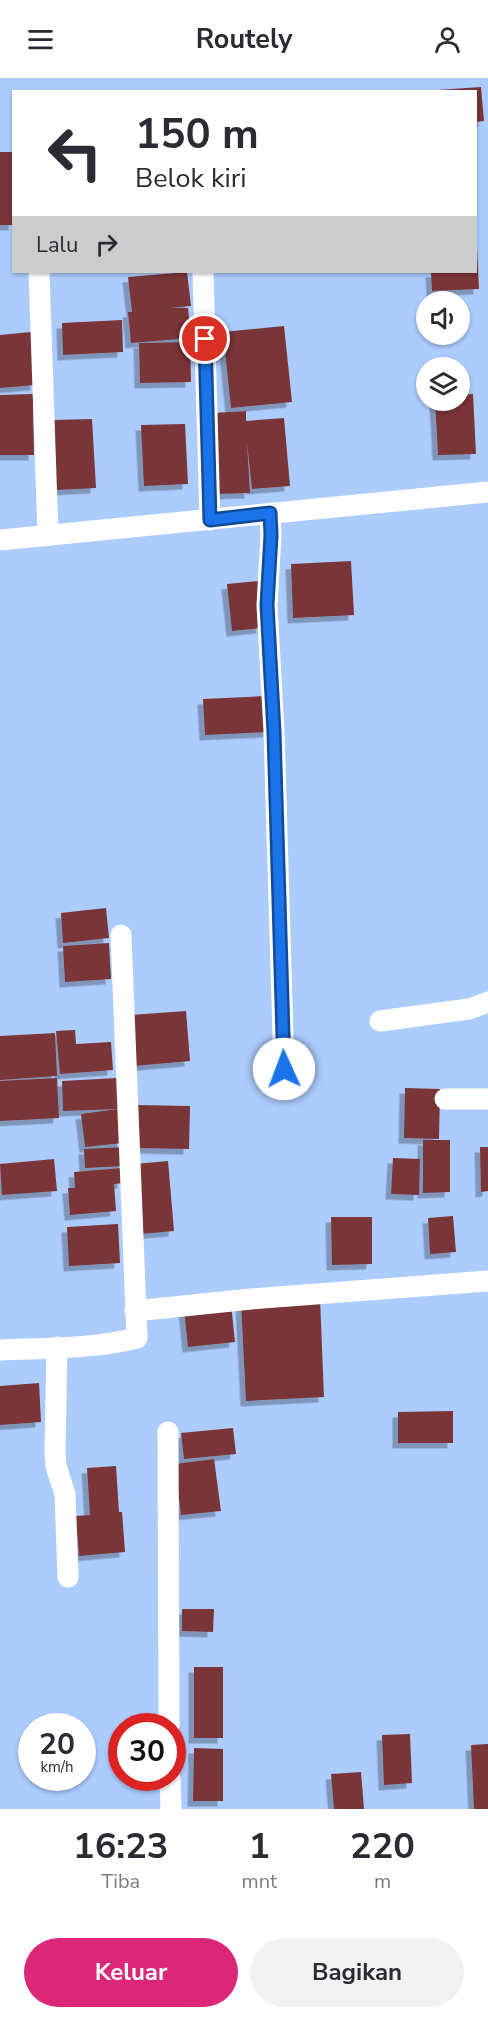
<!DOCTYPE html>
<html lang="id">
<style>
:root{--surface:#fff;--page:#f2f2f3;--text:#2b2b33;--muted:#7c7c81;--accent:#db2777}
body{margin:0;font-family:"Nunito Sans",sans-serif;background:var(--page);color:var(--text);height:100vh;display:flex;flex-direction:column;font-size:22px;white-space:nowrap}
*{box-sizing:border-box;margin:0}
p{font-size:20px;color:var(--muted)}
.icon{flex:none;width:33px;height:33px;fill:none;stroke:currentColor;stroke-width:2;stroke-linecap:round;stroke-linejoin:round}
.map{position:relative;height:1731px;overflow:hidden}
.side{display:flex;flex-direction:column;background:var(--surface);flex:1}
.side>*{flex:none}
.hud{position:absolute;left:12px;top:12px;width:465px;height:183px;border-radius:0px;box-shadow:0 2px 4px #0004;background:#fff;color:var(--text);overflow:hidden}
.tools{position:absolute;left:416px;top:213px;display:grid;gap:12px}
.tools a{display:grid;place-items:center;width:54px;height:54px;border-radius:50%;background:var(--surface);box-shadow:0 2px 4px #0004;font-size:30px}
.speed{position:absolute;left:18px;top:1635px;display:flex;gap:12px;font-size:30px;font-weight:700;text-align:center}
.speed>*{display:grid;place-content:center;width:78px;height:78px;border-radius:50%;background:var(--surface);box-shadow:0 2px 4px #0004;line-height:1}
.speed small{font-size:15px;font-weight:400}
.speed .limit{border:9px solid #d22;background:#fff;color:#111}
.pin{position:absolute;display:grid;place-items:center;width:51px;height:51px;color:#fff;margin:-26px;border:3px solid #fff;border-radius:50%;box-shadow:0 2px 6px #0007}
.me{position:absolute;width:66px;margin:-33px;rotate:358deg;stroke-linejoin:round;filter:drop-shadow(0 0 4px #0008)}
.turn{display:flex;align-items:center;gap:21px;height:126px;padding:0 24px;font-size:27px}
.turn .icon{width:78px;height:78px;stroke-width:2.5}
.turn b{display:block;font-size:42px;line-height:51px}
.then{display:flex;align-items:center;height:57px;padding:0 24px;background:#0003;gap:12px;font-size:22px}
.eta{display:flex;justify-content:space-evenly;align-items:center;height:102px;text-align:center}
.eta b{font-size:36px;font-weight:700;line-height:42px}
.button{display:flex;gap:12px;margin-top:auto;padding:12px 24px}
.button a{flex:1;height:69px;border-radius:36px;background:var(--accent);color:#fff;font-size:24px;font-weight:700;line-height:69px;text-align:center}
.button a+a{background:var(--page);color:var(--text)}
header{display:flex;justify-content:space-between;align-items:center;height:78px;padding:0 24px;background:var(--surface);font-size:27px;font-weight:700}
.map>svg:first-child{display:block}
.building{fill:#7a3437;filter:url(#shadow)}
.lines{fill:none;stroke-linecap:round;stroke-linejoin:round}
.minor{stroke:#fff;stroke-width:21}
.route-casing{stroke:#114b97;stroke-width:15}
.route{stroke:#1a73e8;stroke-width:10}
</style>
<header><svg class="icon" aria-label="menu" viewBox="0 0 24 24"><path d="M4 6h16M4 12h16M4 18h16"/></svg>Routely<svg class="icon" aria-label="person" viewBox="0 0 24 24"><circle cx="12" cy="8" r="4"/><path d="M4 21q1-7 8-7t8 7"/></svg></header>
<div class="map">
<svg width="488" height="1731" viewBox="0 0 488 1731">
<defs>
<filter id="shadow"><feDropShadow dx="-5.5" dy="5.5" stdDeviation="0" flood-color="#0004"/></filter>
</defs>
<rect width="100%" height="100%" fill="#acccfe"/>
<path class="building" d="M481,9L484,43L476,44V14H439L438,12Z
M0,74H14V147H0Z
M476,171H477L479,211L432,213L431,194H476Z
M187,194L191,228L170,230H188L191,260L131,265L128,234H132L128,199Z
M122,242L123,274L63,277L62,245Z
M284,248L292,324L231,330L223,254Z
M31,254L36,307L0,310V257Z
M190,264L191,304L140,305L139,265Z
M33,316L34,377H0V317Z
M473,316L476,376L438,377L435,322H459V317Z
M246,333V343L284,340L290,408L252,411L247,365L250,415L216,416L213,335Z
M92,341L96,410L56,412L53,342Z
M185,346L188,406L144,408L141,347Z
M351,483L354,537L293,540L291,486Z
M258,503L262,550L232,553L227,506Z
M267,618L269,654L205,657L203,621Z
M106,830L109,860L63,865L61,835Z
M109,865L111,901L65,904L63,868Z
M186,933L190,983L134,988L131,937Z
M75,952L76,966L111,964L113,992L60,996L56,953Z
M55,955L57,998L0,1002V958Z
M57,1000L59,1040L0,1043V1003Z
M117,1000L119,1031L63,1033L62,1003Z
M405,1010L440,1011L439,1061L404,1060Z
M137,1027L190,1028L189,1071L137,1070Z
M118,1031L123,1065L85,1069L81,1036Z
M423,1062H450V1114L423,1115Z
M124,1069L125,1088L85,1090L84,1071Z
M480,1069H488V1113L481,1114Z
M393,1080L420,1081L419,1117L391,1116Z
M54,1081L57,1113L2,1117L0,1086Z
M168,1083L174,1153L140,1156L135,1086Z
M122,1090L123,1105L114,1106L116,1133L70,1137L68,1110H75L74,1094Z
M453,1138L456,1174L430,1176L428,1140Z
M331,1139H372V1186L332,1187Z
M118,1146L120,1185L69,1188L67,1149Z
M320,1220L324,1319L246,1323L241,1224Z
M231,1226L235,1264L188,1269L184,1231Z
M39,1305L41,1344L0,1347V1308Z
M453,1333V1365H398V1334Z
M233,1350L236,1376L184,1381L181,1355Z
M214,1381L221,1433L181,1437L175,1386Z
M116,1388L119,1434H122L125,1474L79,1478L76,1438L90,1437L87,1390Z
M182,1531H214L213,1554L182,1553Z
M194,1589H223V1660H194Z
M410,1656L412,1705L384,1707L382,1657Z
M488,1666V1731H474L471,1667Z
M194,1670L223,1671V1723H193Z
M361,1694L364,1731H334L331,1696Z"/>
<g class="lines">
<path class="minor" d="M39,194L48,457
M203,194L210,442
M270,435L271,457L267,527L274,654L284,991
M0,462L488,414
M380,943L469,931L488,924
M445,1021H488
M135,1233L251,1221L488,1203
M57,1269L55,1374L56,1388L65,1416L68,1499
M0,1272C45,1270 93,1271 137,1260L121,857
M168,1354L169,1648
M170,1700L171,1731"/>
</g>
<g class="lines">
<g class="route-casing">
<path id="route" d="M205,261L210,442L270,435L271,457L267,527L274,654L284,991"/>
</g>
<use href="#route" class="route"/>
</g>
</svg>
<div class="tools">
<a><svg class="icon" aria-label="sound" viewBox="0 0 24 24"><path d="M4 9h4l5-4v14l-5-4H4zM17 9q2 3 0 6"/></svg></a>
<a><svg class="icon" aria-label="layers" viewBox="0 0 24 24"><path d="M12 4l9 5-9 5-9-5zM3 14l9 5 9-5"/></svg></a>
</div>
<div class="speed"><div>20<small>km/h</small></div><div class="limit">30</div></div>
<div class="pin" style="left:205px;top:261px;background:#d93025"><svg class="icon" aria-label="arrive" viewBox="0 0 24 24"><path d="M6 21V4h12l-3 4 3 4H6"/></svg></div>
<svg class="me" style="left:284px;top:991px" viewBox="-20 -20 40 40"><circle r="19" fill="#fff"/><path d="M0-13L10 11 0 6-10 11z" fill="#1a73e8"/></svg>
<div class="hud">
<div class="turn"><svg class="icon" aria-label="left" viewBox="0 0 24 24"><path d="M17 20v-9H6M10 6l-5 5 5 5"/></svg><div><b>150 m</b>Belok kiri</div></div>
<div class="then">Lalu<svg class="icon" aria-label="right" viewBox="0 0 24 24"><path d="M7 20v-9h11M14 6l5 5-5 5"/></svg></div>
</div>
</div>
<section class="side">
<div class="eta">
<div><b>16:23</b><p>Tiba</p></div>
<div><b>1</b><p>mnt</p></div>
<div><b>220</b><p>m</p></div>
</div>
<div class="button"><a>Keluar</a><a>Bagikan</a></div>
</section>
